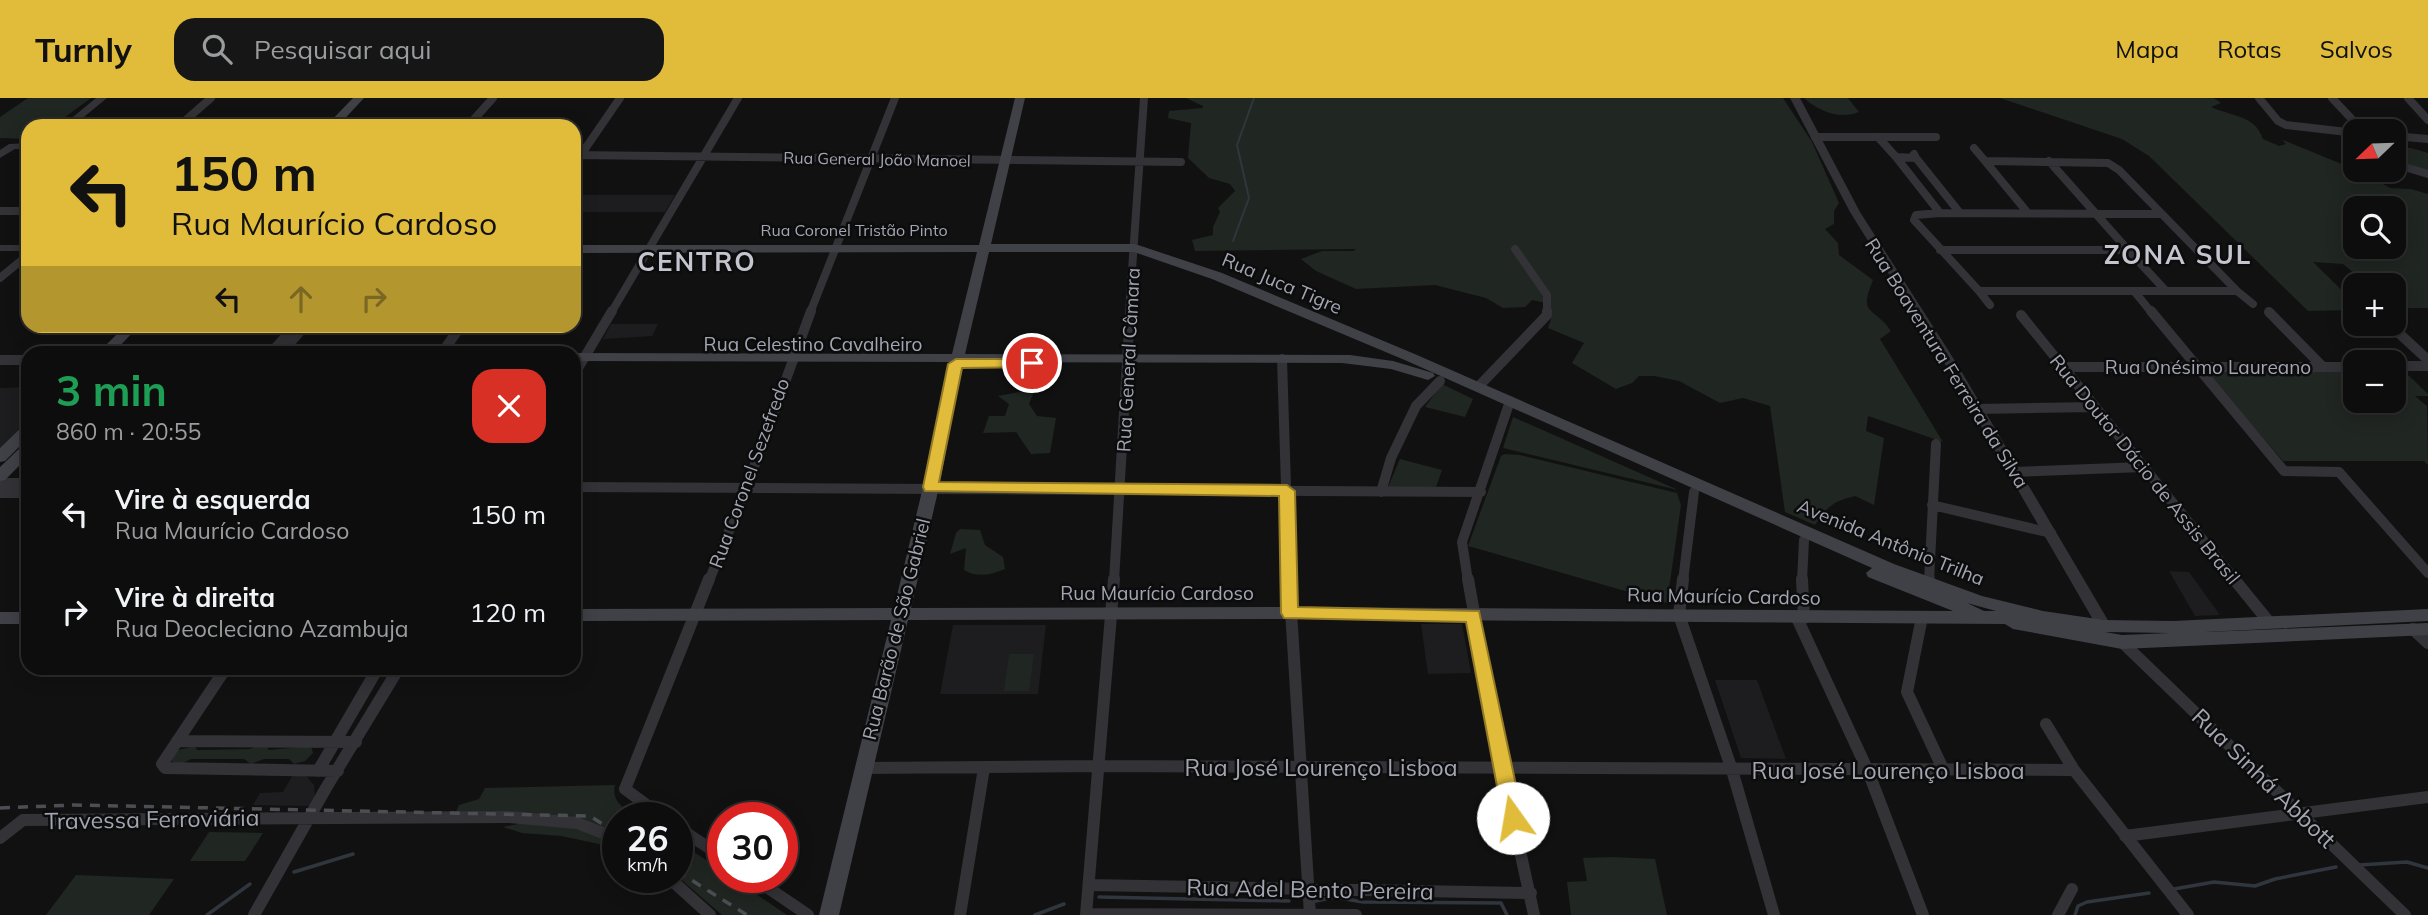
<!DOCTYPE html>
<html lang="pt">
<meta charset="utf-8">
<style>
:root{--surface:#0d0d0e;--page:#161617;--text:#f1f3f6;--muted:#9a9c9e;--line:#2d2d2e;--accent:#e1bc3a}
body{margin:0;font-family:Mulish,sans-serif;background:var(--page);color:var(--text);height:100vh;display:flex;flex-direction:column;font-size:26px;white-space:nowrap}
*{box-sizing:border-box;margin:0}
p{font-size:23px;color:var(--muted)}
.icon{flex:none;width:38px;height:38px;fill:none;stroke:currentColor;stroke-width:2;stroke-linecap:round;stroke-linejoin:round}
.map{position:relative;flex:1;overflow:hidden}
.side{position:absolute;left:21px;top:248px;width:560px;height:329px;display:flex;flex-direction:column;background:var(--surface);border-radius:21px;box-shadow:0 4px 18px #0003,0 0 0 2px var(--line)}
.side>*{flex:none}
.banner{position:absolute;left:21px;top:21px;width:560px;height:214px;border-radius:21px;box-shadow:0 4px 18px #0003,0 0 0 2px var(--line);background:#e1bc3a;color:#111;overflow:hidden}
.needle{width:46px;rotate:247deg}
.fabs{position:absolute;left:2343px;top:21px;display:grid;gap:14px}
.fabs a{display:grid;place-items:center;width:63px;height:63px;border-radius:14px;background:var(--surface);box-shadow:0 4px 18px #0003,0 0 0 2px var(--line);font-size:35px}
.speed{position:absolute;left:602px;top:704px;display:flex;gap:14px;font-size:35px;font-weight:700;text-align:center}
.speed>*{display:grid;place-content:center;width:91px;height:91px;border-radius:50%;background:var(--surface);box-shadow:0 4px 18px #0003,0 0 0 2px var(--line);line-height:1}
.speed small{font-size:18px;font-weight:400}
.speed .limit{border:10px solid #d22;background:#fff;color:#111}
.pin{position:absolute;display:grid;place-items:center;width:60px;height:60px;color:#fff;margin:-30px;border:4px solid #fff;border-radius:50%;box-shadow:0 2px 7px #0007}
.me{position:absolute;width:77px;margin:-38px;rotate:347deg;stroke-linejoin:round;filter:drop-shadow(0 0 5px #0008)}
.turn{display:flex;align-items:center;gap:24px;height:147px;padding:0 35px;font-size:32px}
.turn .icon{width:91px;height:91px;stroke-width:2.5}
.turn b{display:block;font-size:49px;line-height:60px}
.lanes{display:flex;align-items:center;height:66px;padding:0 35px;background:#0003;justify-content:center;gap:35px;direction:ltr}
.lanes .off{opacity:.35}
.round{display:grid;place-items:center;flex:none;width:74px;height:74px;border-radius:21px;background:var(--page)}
.overview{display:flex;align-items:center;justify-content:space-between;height:119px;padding:0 35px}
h1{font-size:42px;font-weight:700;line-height:52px;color:#1e9e55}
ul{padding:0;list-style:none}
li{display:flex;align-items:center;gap:21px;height:98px;padding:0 35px}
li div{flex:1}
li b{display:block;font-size:26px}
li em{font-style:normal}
header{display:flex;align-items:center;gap:42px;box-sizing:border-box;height:98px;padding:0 35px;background:var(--accent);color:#111}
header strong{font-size:33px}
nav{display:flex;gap:38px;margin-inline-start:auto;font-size:24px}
.search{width:490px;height:63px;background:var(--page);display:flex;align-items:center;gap:18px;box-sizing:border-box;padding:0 24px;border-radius:21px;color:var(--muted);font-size:26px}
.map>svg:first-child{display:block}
.built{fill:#1d1d1f}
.green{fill:#202621;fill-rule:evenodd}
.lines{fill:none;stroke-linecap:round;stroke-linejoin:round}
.stream-far1{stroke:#2f363d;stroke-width:2}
.stream{stroke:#2f363d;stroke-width:3.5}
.minor-far2{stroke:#323237;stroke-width:8}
.minor-far1{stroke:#323237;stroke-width:10}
.minor{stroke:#323237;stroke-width:12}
.tertiary{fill:#323237;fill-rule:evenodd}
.secondary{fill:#404147;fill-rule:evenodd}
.rail{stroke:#4d4e54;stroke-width:3.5;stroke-dasharray:10 8;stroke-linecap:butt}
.route{fill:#e1bc3a;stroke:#927a26;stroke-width:2}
.labels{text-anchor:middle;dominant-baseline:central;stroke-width:5;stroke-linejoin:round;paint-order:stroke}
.far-street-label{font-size:16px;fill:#a3a6b2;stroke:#0c0c0d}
.street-label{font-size:19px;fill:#a3a6b2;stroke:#0c0c0d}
.near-street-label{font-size:23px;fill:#a3a6b2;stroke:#0c0c0d}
.district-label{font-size:26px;font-weight:bold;letter-spacing:2px;fill:#c4c5ce;stroke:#0c0c0d}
</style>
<header>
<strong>Turnly</strong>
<div class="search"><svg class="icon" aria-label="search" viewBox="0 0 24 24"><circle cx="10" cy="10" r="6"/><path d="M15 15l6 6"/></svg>Pesquisar aqui</div>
<nav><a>Mapa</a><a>Rotas</a><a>Salvos</a></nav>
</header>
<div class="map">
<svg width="2428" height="817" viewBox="0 0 2428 817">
<rect width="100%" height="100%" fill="#111112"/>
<path class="built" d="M574,97H675L665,114H574Z
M611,226H658L652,238L603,241Z
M28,289V324L0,352V290Z
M2169,473L2189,474L2220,517L2195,518Z
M1421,526H1462L1471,575L1428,576Z
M953,527H1046L1038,596H940Z
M1715,582H1757L1786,661L1741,660Z
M294,675L307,679L314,687L315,698L311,708L253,707L260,695L283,694Z"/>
<path class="green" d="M28,0H91L53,28H28V41L0,40V19Z
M1186,0H1783L1812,44L1839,105L1834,113V126L1825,131L1838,145L1839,157L1873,182C1858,219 1873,207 1891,233L1880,241L1943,344L1868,318L1866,333L1884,340L1874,407L1855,398C1832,404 1828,408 1815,427L1785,414L1770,308L1743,300L1720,305L1679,283L1654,278H1639L1632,285L1616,291L1572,265L1584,245L1548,230L1551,221V206L1532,202L1525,209L1503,210L1486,200L1435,187L1356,191L1316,173L1301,161L1322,153H1353L1356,151L1195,153L1192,142L1213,137V129L1220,114L1218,110L1235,93L1230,86L1209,80L1188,60L1191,25L1168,20L1169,13L1203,10V8Z
M1804,0H1848L1859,14C1840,22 1818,13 1804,0Z
M2000,0H2214L2221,5L2211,9C2233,19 2255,17 2263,41L2279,48L2286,46L2282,42L2288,44L2366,76L2390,90L2411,91L2428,96V210H2394V187H2368L2343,166L2313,164L2355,205V212L2308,213L2149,58L2122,41ZM2356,110H2394V149H2356Z
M2394,49L2411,50L2428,55V73L2404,65L2394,58Z
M2206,274H2355L2356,303H2394V274H2405L2428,296V298H2415L2427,308L2428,367L2424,363H2283Z
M1442,286L1473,301L1465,319L1425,309Z
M1019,294H1034L1029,306L1037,318L1056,320L1050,355L1031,356L1016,334L983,335L989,318H1005L1009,306L998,298Z
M1513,319L1678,392L1503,350Z
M1505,356L1520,357L1677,395L1681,407L1667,505L1468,448L1501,358Z
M1400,361L1442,372L1436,389H1388Z
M960,431L980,432L985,447L1003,459L1005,471C991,477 977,480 964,472L966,450L950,456L956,435Z
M1009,556H1034L1029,593H1004Z
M195,648L197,652L250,651L254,649H267L269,652L311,648L313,655L305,663L294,666L289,661H264L251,666L244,661H191L181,666L172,664L171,660L178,652Z
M615,687C611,705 626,712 640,719H618V738L605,730L454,718L459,707L479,701L485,690Z
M528,724H565L618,743V750L561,738L522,735L503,729Z
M209,734L263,735L245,763H190Z
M677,743L723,773V779H731L787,817H722L677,778Z
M1612,759L1655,761L1667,817H1571L1567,784L1587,783L1583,760Z
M76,777L174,781L149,817H46Z"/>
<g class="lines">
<path class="stream-far1" d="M1233,143L1249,100L1237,47L1254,0"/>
<path class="stream" d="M2359,767L2407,764L2428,770
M294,774L353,756
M2174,791L2214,784L2255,788L2275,781L2336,769
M1099,799L1289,803
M1316,803L1334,799L1363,804L1501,805L1507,817
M207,817L250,786
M1035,817L1064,806
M2075,817L2078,808L2087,804L2149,795"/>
<path class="minor-far2" d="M2259,0L2278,23L2286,27L2356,35
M2332,0L2363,33
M2408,0L2428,22
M179,28L211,0
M468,28L493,0
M2394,38L2428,41
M1815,39H1936
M1878,39L1896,59L1916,60L1914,56
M1974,50L1985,63
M574,57L1181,64
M1896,59L1940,115
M1916,60L1960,115
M2049,63L2128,152
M2394,66L2428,76
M574,67L620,0
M0,113H28
M2027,114L1985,63L2108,65L2119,72L2237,193H1979L1914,122L1916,117L1940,115L2161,116
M1515,151L1547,197V215
M1940,152H2128L2166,193
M0,180L28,157
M1979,193L1990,207
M2134,193L2152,215
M2237,193L2253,206
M611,215L738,0
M810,215L895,0
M1129,215L1144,0"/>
<path class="minor-far1" d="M2151,213L2284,373L2339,374L2428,475
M2269,214L2323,269
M2021,217L2236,483
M2389,226L2428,262
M270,256L295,228
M280,256L305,228
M441,256L461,228
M1282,261L1289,483
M0,262H28
M2394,268H2428
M2061,269H2356
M574,277L612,213
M1478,289L1547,217V213
M1977,311L2094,309
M2015,374L2143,369
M0,385H28
M574,389L1481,394
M1381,394L1391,360L1416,308L1440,283
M0,395H28
M1932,407L2051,435
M709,483L747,388L811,213
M1114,483L1130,213
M1468,483L1462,444L1510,303
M1683,483L1694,394
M1802,483L1804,442
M1929,483L1936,346"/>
<path class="minor" d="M1289,481L1310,817
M1468,481L1502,670L1534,817
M1683,481L1679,517L1732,672L1774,817
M1802,481L1804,520
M2234,481L2269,524
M1929,486V481
M1922,519L1907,594L1944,673
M1797,520L1868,673L1923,817
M2413,531L2428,545
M2122,544L2405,817
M226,570L162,666L165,670L338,673
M2046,626L2074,672L2188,817
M177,643L356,644
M863,670L1096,668L2074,672
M318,673L378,570
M663,719L625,691L709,481
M677,729L723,759
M2125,738L2428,699
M0,740L23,722L509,719L577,725L618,741
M668,779L710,817
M752,779L808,817
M1089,787L1531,795
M1086,816L1356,817
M254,817L326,690L399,570
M960,817L984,670
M1086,817L1114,481
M2058,817L2072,791"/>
<path class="tertiary" d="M96,0H107L73,28H62Z
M1790,0H1800L1860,114L1957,266L2109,524L2112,528L2109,532H2099L1945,266L1850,114Z
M28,45V51H15L0,60V52L9,46Z
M0,147H28V153H0Z"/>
<path class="secondary" d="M353,0H364L338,28H326Z
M1015,0H1025L991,146H1135L1222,175L1417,257L1894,466L1982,498L2043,513L2104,522L2173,523L2428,511V523L2205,534L2428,525V537L2122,551L2013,531L2005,526L1290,521L908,522L839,817H819L891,522L574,523V511L894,510L923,389L949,264L574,263V256H571L574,255L952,256L977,154L574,155V147H979ZM989,154H1134L1212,181L1407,263L1872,470L1866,475L1868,479L1953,513L1290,509L911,510L939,389L963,264L1342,265L1391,271L1428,282L1435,278L1433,275L1393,263L1350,257L965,256ZM1967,505L1996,513H1984ZM2105,534L2170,535L2122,537Z
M125,228H139L112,256H97Z
M28,326V340L5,363L0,364V350L23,328Z
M28,345V359L5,382L0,383V369L23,347Z
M0,514H28V526H0Z"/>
<path class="rail" d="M0,710L74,707L590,718L618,736
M677,773L747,817"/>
</g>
<path class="route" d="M956,261H1032L1039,265L1032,269L962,270L939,384L1287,387L1295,393L1298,509L1479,513L1523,720L1520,726L1513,729L1506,726L1503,720L1466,524L1284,520L1281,515L1279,398L925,393L923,389L948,266Z"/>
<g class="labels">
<g class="far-street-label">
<text transform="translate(877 61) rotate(1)">Rua General João Manoel</text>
<text x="854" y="132">Rua Coronel Tristão Pinto</text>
</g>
<g class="street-label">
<text transform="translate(1282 185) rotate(23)">Rua Juca Tigre</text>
<text x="813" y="246">Rua Celestino Cavalheiro</text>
<text transform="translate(1128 262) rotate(-87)">Rua General Câmara</text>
<text transform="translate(1947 265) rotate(58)">Rua Boaventura Ferreira da Silva</text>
<text x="2208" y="269">Rua Onésimo Laureano</text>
<text transform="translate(2145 371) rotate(51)">Rua Doutor Dácio de Assis Brasil</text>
<text transform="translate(749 375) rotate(-70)">Rua Coronel Sezefredo</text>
<text transform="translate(1891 444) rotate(22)">Avenida Antônio Trilha</text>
<text x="1157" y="495">Rua Maurício Cardoso</text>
<text transform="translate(1724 498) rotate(1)">Rua Maurício Cardoso</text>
<text transform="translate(896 531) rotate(-76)">Rua Barão de São Gabriel</text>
</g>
<g class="near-street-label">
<text x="1321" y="669">Rua José Lourenço Lisboa</text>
<text x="1888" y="672">Rua José Lourenço Lisboa</text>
<text transform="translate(2264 680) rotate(44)">Rua Sinhá Abbott</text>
<text transform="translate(152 721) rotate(-1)">Travessa Ferroviária</text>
<text transform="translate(1310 791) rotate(1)">Rua Adel Bento Pereira</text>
</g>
<g class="district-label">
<text x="2178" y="156">ZONA SUL</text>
<text x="697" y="163">CENTRO</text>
</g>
</g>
</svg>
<div class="fabs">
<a><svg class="needle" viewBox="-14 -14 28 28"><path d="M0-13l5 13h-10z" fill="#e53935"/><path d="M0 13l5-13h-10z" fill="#9a9c9e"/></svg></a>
<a><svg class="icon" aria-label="search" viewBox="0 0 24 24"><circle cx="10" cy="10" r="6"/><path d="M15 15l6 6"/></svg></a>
<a>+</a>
<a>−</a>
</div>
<div class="speed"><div>26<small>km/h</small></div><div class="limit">30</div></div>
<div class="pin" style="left:1032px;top:265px;background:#d93025"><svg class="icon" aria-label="arrive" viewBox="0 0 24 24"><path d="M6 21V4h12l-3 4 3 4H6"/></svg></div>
<svg class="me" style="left:1513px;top:720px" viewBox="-20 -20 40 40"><circle r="19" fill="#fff"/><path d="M0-13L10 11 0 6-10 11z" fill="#e1bc3a"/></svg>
<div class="banner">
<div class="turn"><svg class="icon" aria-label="left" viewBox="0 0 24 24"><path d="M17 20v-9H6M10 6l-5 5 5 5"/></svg><div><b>150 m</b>Rua Maurício Cardoso</div></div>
<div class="lanes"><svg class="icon" aria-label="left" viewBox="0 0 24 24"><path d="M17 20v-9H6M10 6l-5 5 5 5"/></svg><svg class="icon off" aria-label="ahead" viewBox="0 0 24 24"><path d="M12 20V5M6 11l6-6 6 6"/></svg><svg class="icon off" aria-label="right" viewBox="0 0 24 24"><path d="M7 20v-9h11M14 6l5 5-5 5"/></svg></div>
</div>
<section class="side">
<div class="overview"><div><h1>3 min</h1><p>860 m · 20:55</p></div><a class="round" style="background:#d93025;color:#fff"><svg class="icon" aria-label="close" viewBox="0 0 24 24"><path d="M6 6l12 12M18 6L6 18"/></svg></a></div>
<ul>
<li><svg class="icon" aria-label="left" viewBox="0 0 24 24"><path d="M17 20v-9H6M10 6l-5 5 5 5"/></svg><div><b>Vire à esquerda</b><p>Rua Maurício Cardoso</p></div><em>150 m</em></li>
<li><svg class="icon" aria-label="right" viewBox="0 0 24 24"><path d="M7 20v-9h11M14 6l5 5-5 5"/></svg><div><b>Vire à direita</b><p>Rua Deocleciano Azambuja</p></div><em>120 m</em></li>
</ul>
</section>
</div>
